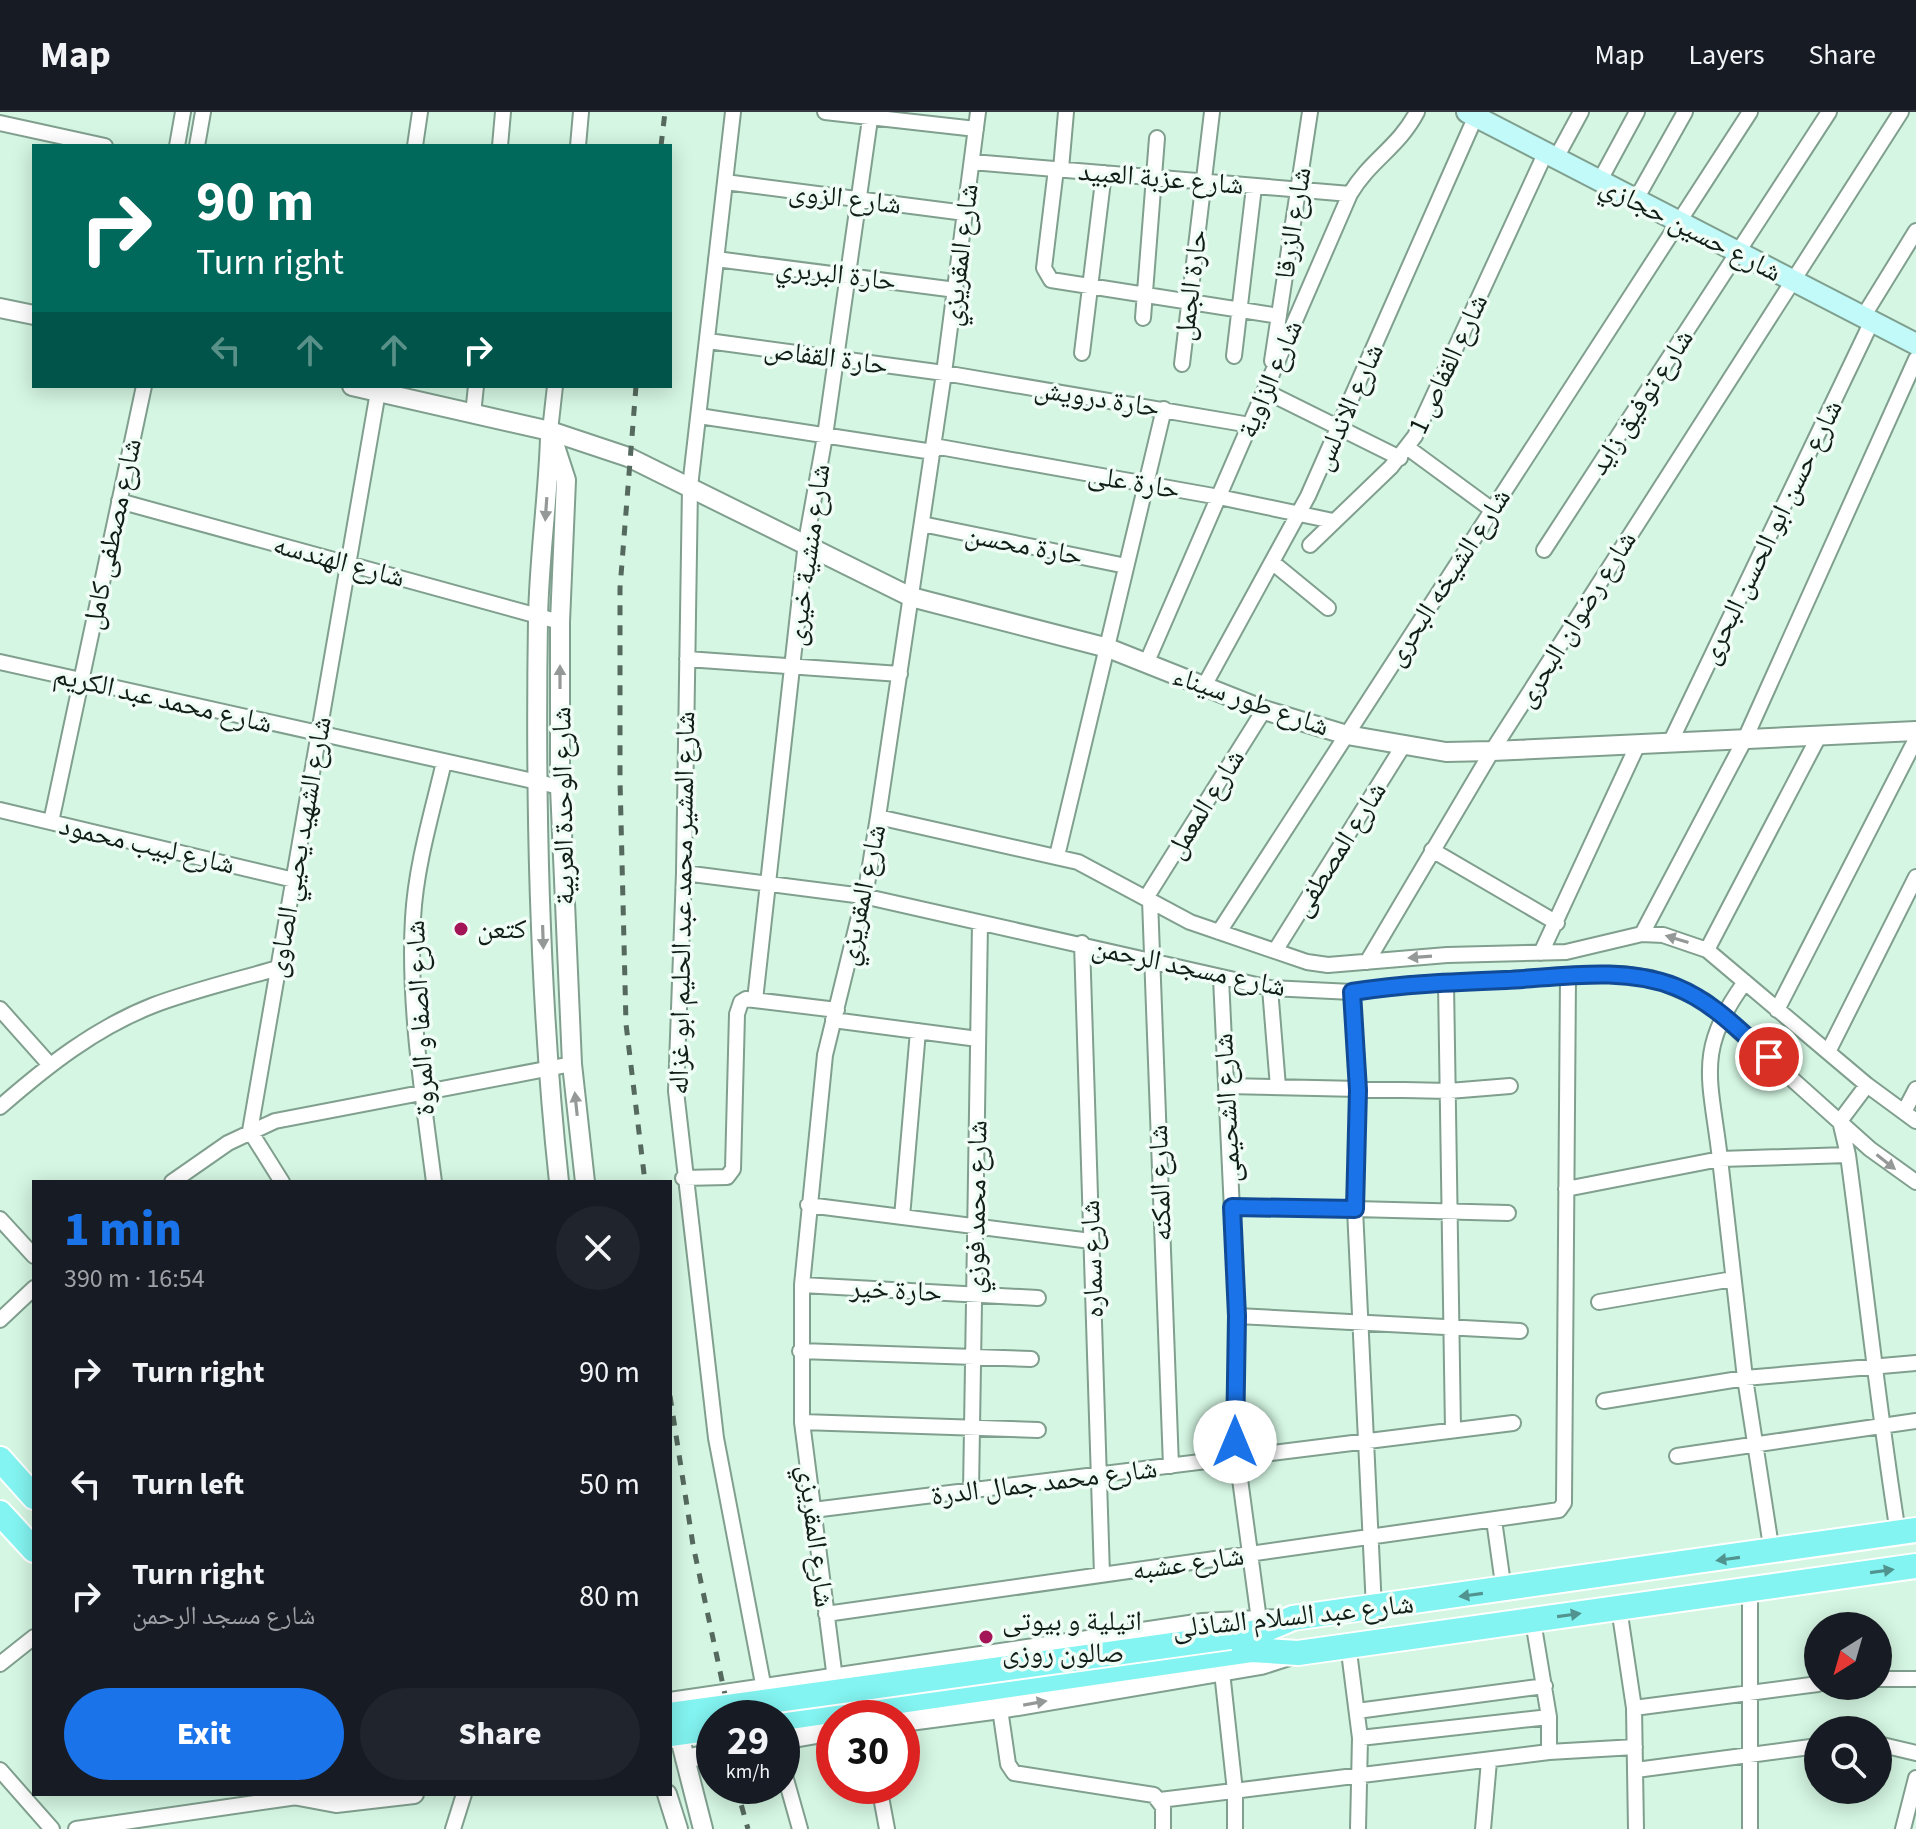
<!DOCTYPE html>
<meta charset="utf-8">
<style>
:root{--surface:#171b24;--page:#20242c;--text:#f1f3f6;--muted:#9ea1a6;--line:#363941;--accent:#1a73e8}
body{margin:0;font-family:"Source Sans 3","Noto Naskh Arabic",sans-serif;background:var(--page);color:var(--text);height:100vh;display:flex;flex-direction:column;font-size:30px;white-space:nowrap}
*{box-sizing:border-box;margin:0}
p{font-size:26px;color:var(--muted)}
.icon{flex:none;width:44px;height:44px;fill:none;stroke:currentColor;stroke-width:2;stroke-linecap:round;stroke-linejoin:round}
.map{position:relative;flex:1;overflow:hidden}
.drawer{position:absolute;left:32px;top:1068px;width:640px;height:616px;display:flex;flex-direction:column;background:var(--surface);border-radius:0px;box-shadow:0 4px 20px #0003}
.drawer>*{flex:none}
.hud{position:absolute;left:32px;top:32px;width:640px;height:244px;border-radius:0px;box-shadow:0 4px 20px #0003;background:#00695c;color:#fff;overflow:hidden}
.needle{width:52px;rotate:217deg}
.buttons{position:absolute;left:1804px;top:1500px;display:grid;gap:16px}
.buttons a{display:grid;place-items:center;width:88px;height:88px;border-radius:50%;background:var(--surface);box-shadow:0 4px 20px #0003;font-size:40px}
.speed{position:absolute;left:696px;top:1588px;display:flex;gap:16px;font-size:40px;font-weight:700;text-align:center}
.speed>*{display:grid;place-content:center;width:104px;height:104px;border-radius:50%;background:var(--surface);box-shadow:0 4px 20px #0003;line-height:1}
.speed small{font-size:20px;font-weight:400}
.speed .limit{border:12px solid #d22;background:#fff;color:#111}
.pin{position:absolute;display:grid;place-items:center;width:68px;height:68px;color:#fff;margin:-34px;border:4px solid #fff;border-radius:50%;box-shadow:0 2px 8px #0007}
.me{position:absolute;width:88px;margin:-44px;rotate:0deg;stroke-linejoin:round;filter:drop-shadow(0 0 6px #0008)}
.turn{display:flex;align-items:center;gap:28px;height:168px;padding:0 32px;font-size:36px}
.turn .icon{width:104px;height:104px;stroke-width:2.5}
.turn b{display:block;font-size:56px;line-height:68px}
.lanes{display:flex;align-items:center;height:76px;padding:0 32px;background:#0003;justify-content:center;gap:40px;direction:ltr}
.lanes .off{opacity:.35}
.round{display:grid;place-items:center;flex:none;width:84px;height:84px;border-radius:42px;background:var(--page)}
.head{display:flex;align-items:center;justify-content:space-between;height:136px;padding:0 32px}
h1{font-size:48px;font-weight:800;line-height:60px;color:var(--accent)}
.cta{display:flex;gap:16px;margin-top:auto;padding:16px 32px}
.cta a{flex:1;height:92px;border-radius:48px;background:var(--accent);color:#fff;font-size:32px;font-weight:800;line-height:92px;text-align:center}
.cta a+a{background:var(--page);color:var(--text)}
ul{padding:0;list-style:none}
li{display:flex;align-items:center;gap:24px;height:112px;padding:0 32px}
li div{flex:1}
li b{display:block;font-size:30px}
li em{font-style:normal}
header{display:flex;align-items:center;gap:48px;box-sizing:border-box;height:112px;padding:0 40px;background:var(--surface);border-bottom:2px solid var(--line)}
header strong{font-size:38px}
nav{display:flex;gap:44px;margin-inline-start:auto;font-size:28px}
.map>svg:first-child{display:block}
.lines{fill:none;stroke-linecap:round;stroke-linejoin:round}
.minor-casing{stroke:#809f8e;stroke-width:18}
.tertiary-casing{stroke:#809f8e;stroke-width:22}
.secondary-casing{stroke:#809f8e;stroke-width:24}
.primary-casing{stroke:#fff;stroke-width:28}
.minor{stroke:#fff;stroke-width:14}
.tertiary{stroke:#fff;stroke-width:18}
.secondary{stroke:#c1faf8;stroke-width:20}
.primary{stroke:#83f4f1;stroke-width:24}
.rail{stroke:#55695e;stroke-width:5;stroke-dasharray:10 10;stroke-linecap:butt}
.primary-bridge-casing{stroke:#fff;stroke-width:28;stroke-linecap:butt}
.primary-bridge{stroke:#83f4f1;stroke-width:24}
.oneway{fill:#949997}
.oneway2{fill:#50938f}
.route-casing{stroke:#114b97;stroke-width:20}
.route{stroke:#1a73e8;stroke-width:14}
.poi-dot{fill:#a41558;stroke:#f0fdf6;stroke-width:3}
.labels{text-anchor:middle;dominant-baseline:central;stroke-width:7;stroke-linejoin:round;paint-order:stroke}
.street-label{font-size:28px;fill:#111d17;stroke:#f0fdf6}
.poi-label{font-size:28px;fill:#111d17;stroke:#f0fdf6;text-anchor:start}
</style>
<header>
<strong>Map</strong>
<nav><a>Map</a><a>Layers</a><a>Share</a></nav>
</header>
<div class="map">
<svg width="1916" height="1717" viewBox="0 0 1916 1717">
<rect width="100%" height="100%" fill="#d4f6e2"/>
<g class="lines">
<g class="minor-casing">
<path id="minor" d="M733,0L690,375L684,761L676,979L716,1326L764,1577
M825,0L976,17
M0,11L105,34
M177,34L183,0
M197,34L203,0
M415,34L420,0
M500,34L503,0
M578,34L581,0
M1555,48L1581,0
M972,50L1350,82
M1056,57L1044,156L1051,168L1279,204
M1061,57L1066,0
M725,70L965,101
M1599,70L1637,0
M1635,89L1685,0
M716,147L956,178
M1863,205L1916,119
M1143,206L1157,26
M708,229L944,261L1250,313
M1082,241L1104,61
M1234,244L1254,75
M1272,249L1310,0
M1182,252L1212,0
M1265,279L1400,346
M473,302L476,274
M699,304L933,340
M550,319L555,274
M934,334L1219,385L1333,409
M1408,336L1491,397
M119,389L560,510
M922,412L1126,454
M1310,433L1391,355L1415,324L1545,42
M1544,438L1829,0
M1272,450L1328,496
M687,547L900,562
M0,550L560,675
M1146,552L1350,82C1370,48 1398,36 1417,0
M1203,576L1308,384L1475,6
M1670,631L1872,209
M0,698L294,768
M878,705L1078,750L1190,810L1307,850L1328,853L1447,843L1566,840L1642,822L1663,823L1707,838L1867,973L1916,1009
M51,710L144,274
M1432,738L1557,811
M1057,744L1164,297
M684,761L863,784L1270,876L1352,880L1415,872L1568,864L1621,862L1651,866L1705,889L1870,1037L1916,1070
M1146,786L1264,598
M1150,788L1171,1354
M1219,820L1750,0
M1642,822L1745,627L1916,247
M1082,831L1102,1463
M1707,838L1819,624
M1275,839L1403,634
M1541,841L1638,632
M1367,850L1492,639L1901,0
M1221,866L1237,1204L1235,1330L1259,1508
M1446,871L1453,1318
M1270,876L1278,975
M1352,880L1358,978L1355,1097L1508,1101
M755,888L806,430L825,324L871,0
M0,897L50,953
M1777,898L1916,627
M833,908L978,927
M1828,940L1916,765
M1867,973L1840,1009L1848,1043C1865,1169 1878,1295 1898,1421
M1227,974L1449,979L1510,974
M0,995C47,954 95,916 154,893C194,878 237,868 278,856
M1904,1000L1916,977
M683,1066L727,1065L733,1057L737,902L741,890L746,887L837,898
M172,1070L228,1031L275,1009L572,952
M282,1070L250,1019L379,274
M434,1070C423,985 408,891 413,806C416,753 432,701 444,650
M1566,1077L1720,1047C1711,968 1694,939 1745,870
M808,1093L1091,1129
M1232,1095L1355,1097L1374,1497
M902,1105L918,919
M0,1107L34,1144
M802,1173L1038,1186
M1599,1190L1733,1167
M1237,1204L1520,1219
M0,1208L34,1176
M800,1239L1031,1247
M1604,1289L1745,1266L1916,1251
M802,1310L1038,1318
M1677,1344L1916,1309
M971,1379L980,811
M813,1398L1513,1311
M1494,1408L1504,1479
M1772,1441L1745,1266L1720,1047L1848,1043
M1619,1496L1634,1596L1636,1717
M826,1502L1559,1398L1564,1391L1568,864
M1533,1509L1549,1605V1640
M1348,1532L1360,1626L1358,1717
M0,1552L34,1525
M1222,1560L1235,1679V1717
M835,1567L802,1310V1173L825,943L867,772L878,705L944,261L978,0
M1878,1567H1916
M1634,1596L1818,1572
M1000,1597L1008,1652L1014,1661L1154,1683L1163,1695V1717
M1357,1599L1545,1574
M1360,1626L1549,1605
M1878,1632L1916,1641
M782,1653L800,1717
M0,1658L52,1717
M1636,1658L1818,1634
M879,1674L887,1717
M1160,1688L1549,1640L1635,1635
M76,1717L297,1685
M453,1717L464,1682
M1483,1717L1489,1649
M1750,1717V1478
M1903,1717L1916,1666"/>
</g>
<g class="tertiary-casing">
<path id="tertiary" d="M0,196L34,203
M352,274L550,319L628,345L911,485L1108,536L1264,598L1347,623L1446,640L1492,639L1916,619
M550,319L566,368L560,510V675L572,952L585,1070
M550,326C548,387 539,447 538,507C535,695 539,884 559,1070
M670,1590L1203,1511L1278,1507
M902,1610L1000,1597L1261,1553L1289,1544
M676,1611L703,1717
M782,1628L834,1619
M685,1647L714,1641
M288,1682L336,1691L414,1682
M667,1682L678,1717"/>
</g>
<g class="secondary-casing">
<path id="secondary" d="M1467,0L1916,232"/>
</g>
<g class="primary-casing">
<path id="primary" d="M0,1347L34,1385
M0,1401L34,1438
M1230,1525L1262,1519L1293,1506L1916,1418
M782,1606L1251,1538L1298,1541L1916,1454"/>
</g>
<use href="#minor" class="minor"/>
<use href="#tertiary" class="tertiary"/>
<use href="#secondary" class="secondary"/>
<use href="#primary" class="primary"/>
<path class="rail" d="M661,34L665,0
M636,274L620,476V668L626,912L645,1070
M670,1284L693,1433L730,1606
M736,1674L748,1717"/>
<g class="primary-bridge-casing">
<path id="primary-bridge" d="M670,1603L1230,1525
M670,1622L714,1616"/>
</g>
<use href="#primary-bridge" class="primary-bridge"/>
</g>
<defs><path id="oneway-solid" d="M-6-.8H1V-3.2L6.5 0L1 3.2V.8H-6Z" transform="scale(2)"/></defs>
<g class="oneway">
<use href="#oneway-solid" transform="translate(546 397) rotate(94)"/>
<use href="#oneway-solid" transform="translate(560 565) rotate(-90)"/>
<use href="#oneway-solid" transform="translate(543 825) rotate(88)"/>
<use href="#oneway-solid" transform="translate(1677 827) rotate(-163)"/>
<use href="#oneway-solid" transform="translate(1420 845) rotate(176)"/>
<use href="#oneway-solid" transform="translate(576 992) rotate(-96)"/>
<use href="#oneway-solid" transform="translate(1886 1050) rotate(38)"/>
<use href="#oneway-solid" transform="translate(1035 1591) rotate(-10)"/>
</g>
<g class="oneway2">
<use href="#oneway-solid" transform="translate(1728 1447) rotate(172)"/>
<use href="#oneway-solid" transform="translate(1882 1459) rotate(-8)"/>
<use href="#oneway-solid" transform="translate(1471 1483) rotate(172)"/>
<use href="#oneway-solid" transform="translate(1569 1503) rotate(-8)"/>
</g>
<g class="lines">
<g class="route-casing">
<path id="route" d="M1235,1330L1237,1204L1232,1095L1355,1097L1358,978L1352,880C1403,872 1454,870 1506,868C1562,865 1623,854 1676,875C1713,890 1740,919 1769,945"/>
</g>
<use href="#route" class="route"/>
</g>
<g class="poi-dot">
<circle cx="461" cy="817" r="8"/>
<circle cx="986" cy="1525" r="8"/>
</g>
<g class="labels">
<g class="street-label">
<text transform="translate(1161 66) rotate(5)">شارع عزبة العبيد</text>
<text transform="translate(845 86) rotate(7)">شارع الزوى</text>
<text transform="translate(1293 111) rotate(-81)">شارع الزرقا</text>
<text transform="translate(1691 117) rotate(27)">شارع حسين حجازي</text>
<text transform="translate(960 143) rotate(-83)">شارع المقريزي</text>
<text transform="translate(836 162) rotate(7)">حارة البربري</text>
<text transform="translate(1191 173) rotate(-83)">حارة الجمل</text>
<text transform="translate(826 245) rotate(8)">حارة القفاص</text>
<text transform="translate(1448 252) rotate(-65)">شارع القفاص 1</text>
<text transform="translate(1270 267) rotate(-67)">شارع الزاوية</text>
<text transform="translate(1097 286) rotate(9)">حارة درويش</text>
<text transform="translate(1641 290) rotate(-57)">شارع توفيق زايد</text>
<text transform="translate(1348 295) rotate(-66)">شارع الاندلس</text>
<text transform="translate(1134 370) rotate(10)">حارة على</text>
<text transform="translate(1771 420) rotate(-64)">شارع حسن ابو الحسن البحرى</text>
<text transform="translate(112 422) rotate(-78)">شارع مصطفى كامل</text>
<text transform="translate(1024 433) rotate(11)">حارة محسن</text>
<text transform="translate(808 443) rotate(-82)">شارع منشية خيرى</text>
<text transform="translate(339 449) rotate(15)">شارع الهندسه</text>
<text transform="translate(1448 465) rotate(-57)">شارع الشيخه البحرى</text>
<text transform="translate(1576 507) rotate(-58)">شارع رضوان البحرى</text>
<text transform="translate(163 587) rotate(13)">شارع محمد عبد الكريم</text>
<text transform="translate(1251 589) rotate(19)">شارع طور سيناء</text>
<text transform="translate(1205 692) rotate(-58)">شارع المعمل</text>
<text transform="translate(563 694) rotate(-91)">شارع الوحدة العربية</text>
<text transform="translate(147 733) rotate(13)">شارع لبيب محمود</text>
<text transform="translate(299 735) rotate(-80)">شارع الشهيد يحيي الصاوى</text>
<text transform="translate(1339 737) rotate(-58)">شارع المصطفى</text>
<text transform="translate(862 783) rotate(-78)">شارع المقريزي</text>
<text transform="translate(682 791) rotate(-89)">شارع المشير محمد عبد الحليم ابو غزاله</text>
<text transform="translate(1189 855) rotate(12)">شارع مسجد الرحمن</text>
<text transform="translate(420 906) rotate(-93)">شارع الصفا و المروة</text>
<text transform="translate(1227 996) rotate(-93)">شارع الشحيمى</text>
<text transform="translate(1160 1071) rotate(-92)">شارع المكنه</text>
<text transform="translate(976 1095) rotate(-89)">شارع محمد فوزي</text>
<text transform="translate(1092 1147) rotate(-92)">شارع سماره</text>
<text transform="translate(896 1178) rotate(3)">حارة خير</text>
<text transform="translate(1044 1370) rotate(-7)">شارع محمد جمال الدرة</text>
<text transform="translate(816 1424) rotate(83)">شارع المقريزي</text>
<text transform="translate(1188 1451) rotate(-8)">شارع عشبه</text>
<text transform="translate(1293 1504) rotate(-6)">شارع عبد السلام الشاذلى</text>
</g>
<g class="poi-label">
<text x="477" y="817">كتعن</text>
<text x="1002" y="1509">اتيلية و بيوتى<tspan x="1002" dy="32">صالون روزى</tspan></text>
</g>
</g>
</svg>
<div class="buttons">
<a><svg class="needle" viewBox="-14 -14 28 28"><path d="M0-13l5 13h-10z" fill="#e53935"/><path d="M0 13l5-13h-10z" fill="#9ea1a6"/></svg></a>
<a><svg class="icon" aria-label="search" viewBox="0 0 24 24"><circle cx="10" cy="10" r="6"/><path d="M15 15l6 6"/></svg></a>
</div>
<div class="speed"><div>29<small>km/h</small></div><div class="limit">30</div></div>
<div class="pin" style="left:1769px;top:945px;background:#d93025"><svg class="icon" aria-label="arrive" viewBox="0 0 24 24"><path d="M6 21V4h12l-3 4 3 4H6"/></svg></div>
<svg class="me" style="left:1235px;top:1330px" viewBox="-20 -20 40 40"><circle r="19" fill="#fff"/><path d="M0-13L10 11 0 6-10 11z" fill="#1a73e8"/></svg>
<div class="hud">
<div class="turn"><svg class="icon" aria-label="right" viewBox="0 0 24 24"><path d="M7 20v-9h11M14 6l5 5-5 5"/></svg><div><b>90 m</b>Turn right</div></div>
<div class="lanes"><svg class="icon off" aria-label="left" viewBox="0 0 24 24"><path d="M17 20v-9H6M10 6l-5 5 5 5"/></svg><svg class="icon off" aria-label="ahead" viewBox="0 0 24 24"><path d="M12 20V5M6 11l6-6 6 6"/></svg><svg class="icon off" aria-label="ahead" viewBox="0 0 24 24"><path d="M12 20V5M6 11l6-6 6 6"/></svg><svg class="icon" aria-label="right" viewBox="0 0 24 24"><path d="M7 20v-9h11M14 6l5 5-5 5"/></svg></div>
</div>
<section class="drawer">
<div class="head"><div><h1>1 min</h1><p>390 m · 16:54</p></div><a class="round"><svg class="icon" aria-label="close" viewBox="0 0 24 24"><path d="M6 6l12 12M18 6L6 18"/></svg></a></div>
<ul>
<li><svg class="icon" aria-label="right" viewBox="0 0 24 24"><path d="M7 20v-9h11M14 6l5 5-5 5"/></svg><div><b>Turn right</b></div><em>90 m</em></li>
<li><svg class="icon" aria-label="left" viewBox="0 0 24 24"><path d="M17 20v-9H6M10 6l-5 5 5 5"/></svg><div><b>Turn left</b></div><em>50 m</em></li>
<li><svg class="icon" aria-label="right" viewBox="0 0 24 24"><path d="M7 20v-9h11M14 6l5 5-5 5"/></svg><div><b>Turn right</b><p>شارع مسجد الرحمن</p></div><em>80 m</em></li>
</ul>
<div class="cta"><a>Exit</a><a>Share</a></div>
</section>
</div>
